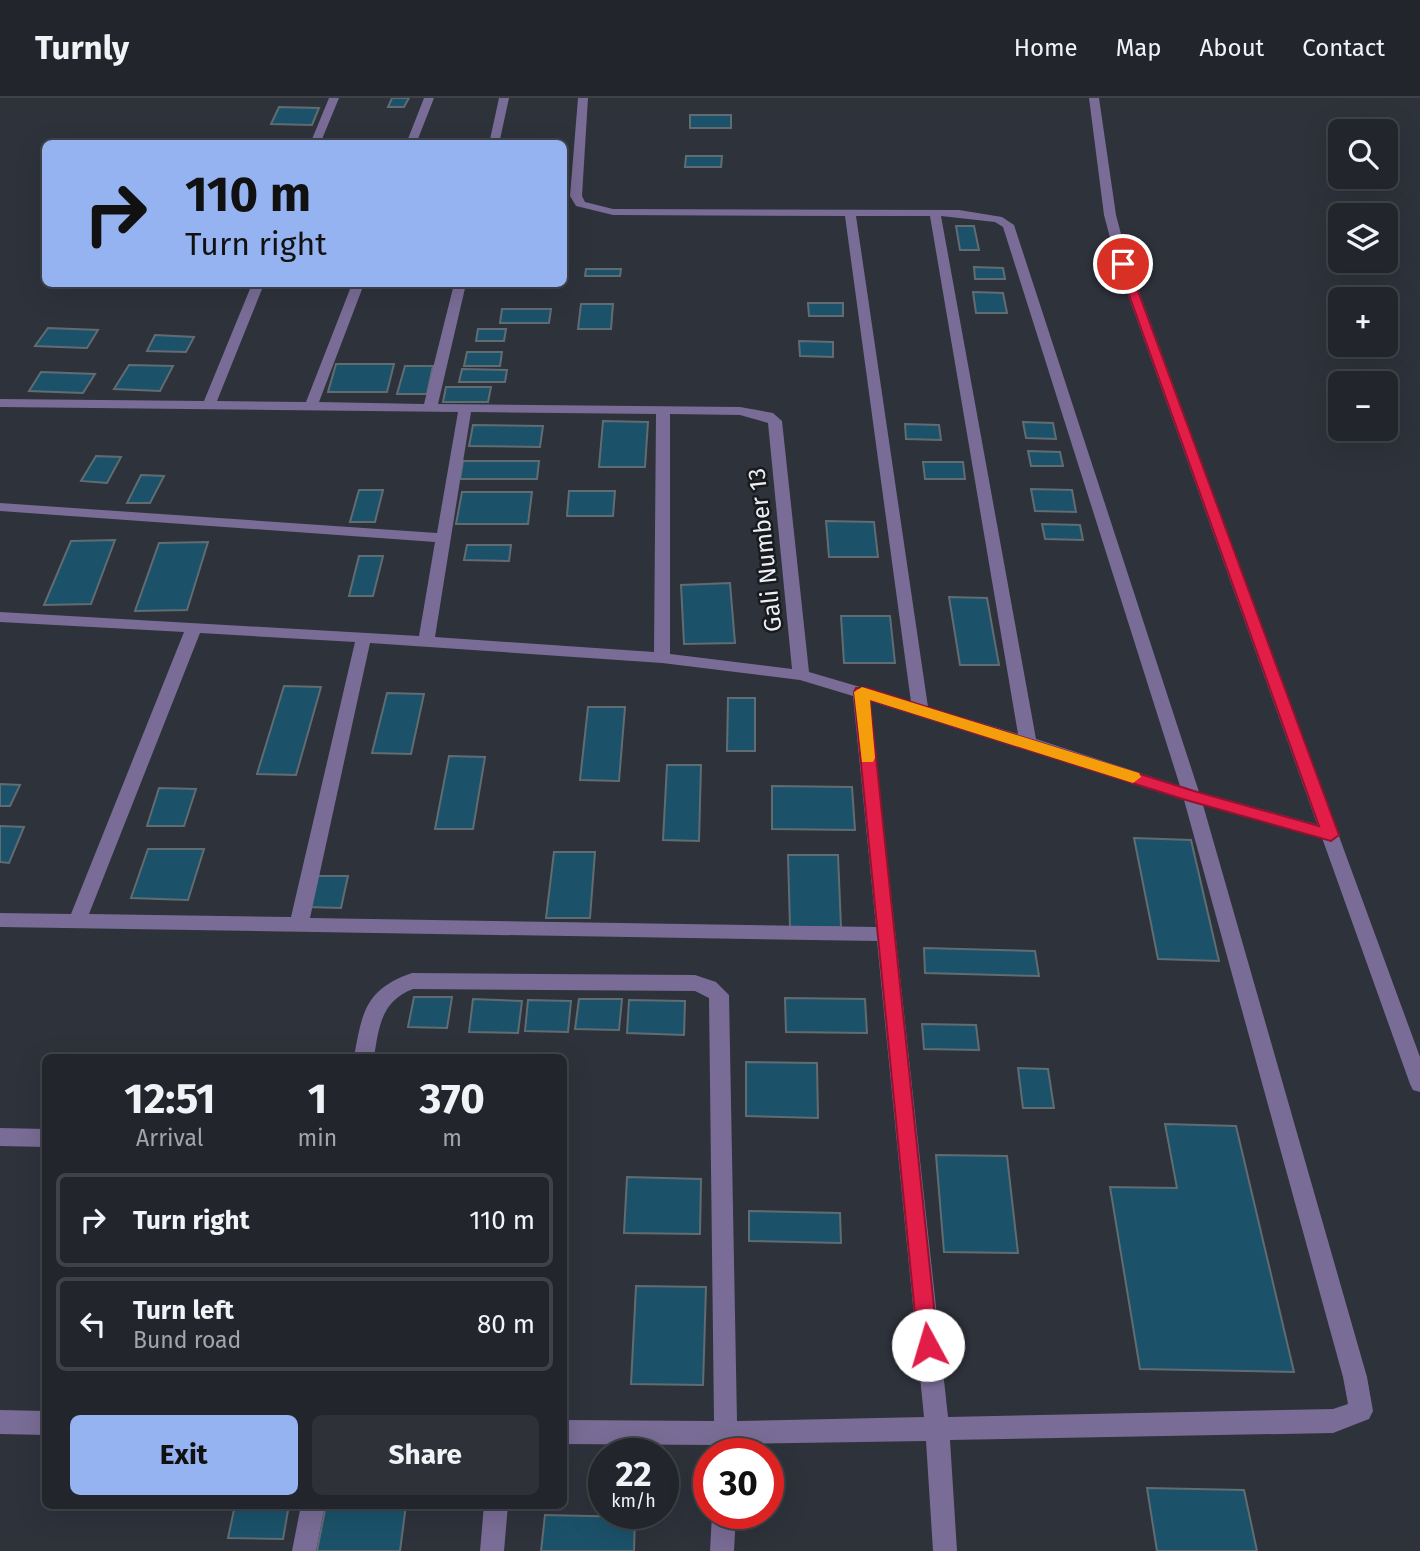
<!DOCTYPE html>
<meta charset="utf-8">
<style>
:root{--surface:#22262c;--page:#2e3238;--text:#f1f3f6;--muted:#a2a5a9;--line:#3f4348;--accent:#95b2f1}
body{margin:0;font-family:"Fira Sans",sans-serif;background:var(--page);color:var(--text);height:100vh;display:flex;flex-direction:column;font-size:26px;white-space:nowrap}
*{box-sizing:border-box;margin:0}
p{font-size:23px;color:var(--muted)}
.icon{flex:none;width:38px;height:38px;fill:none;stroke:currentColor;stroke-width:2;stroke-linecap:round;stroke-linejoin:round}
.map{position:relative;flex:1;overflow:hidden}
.panel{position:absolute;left:42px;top:956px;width:525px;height:455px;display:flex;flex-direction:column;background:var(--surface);border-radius:10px;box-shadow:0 7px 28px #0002,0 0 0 2px var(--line)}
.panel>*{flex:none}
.banner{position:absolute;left:42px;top:42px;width:525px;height:147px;border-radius:10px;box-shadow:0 7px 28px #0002,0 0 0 2px var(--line);background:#95b2f1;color:#111;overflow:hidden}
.controls{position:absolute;left:1328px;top:21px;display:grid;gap:14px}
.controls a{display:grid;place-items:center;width:70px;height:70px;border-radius:10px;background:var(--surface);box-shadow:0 7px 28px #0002,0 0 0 2px var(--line);font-size:35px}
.speed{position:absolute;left:588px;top:1340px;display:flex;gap:14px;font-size:35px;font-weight:700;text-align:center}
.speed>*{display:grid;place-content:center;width:91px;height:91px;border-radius:50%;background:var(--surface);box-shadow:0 7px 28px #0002,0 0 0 2px var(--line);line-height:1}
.speed small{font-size:18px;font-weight:400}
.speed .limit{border:10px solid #d22;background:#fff;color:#111}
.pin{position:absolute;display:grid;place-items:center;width:60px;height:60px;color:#fff;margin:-30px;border:4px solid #fff;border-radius:50%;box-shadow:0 2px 7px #0007}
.me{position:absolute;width:77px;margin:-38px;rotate:354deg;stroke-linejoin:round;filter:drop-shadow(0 0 5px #0008)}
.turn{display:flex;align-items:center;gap:24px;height:147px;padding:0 28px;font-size:32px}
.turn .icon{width:91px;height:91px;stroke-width:2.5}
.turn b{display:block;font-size:49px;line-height:60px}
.eta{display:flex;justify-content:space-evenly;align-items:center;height:119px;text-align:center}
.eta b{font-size:42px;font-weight:700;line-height:49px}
.button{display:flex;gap:14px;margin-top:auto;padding:14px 28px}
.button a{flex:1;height:80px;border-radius:10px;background:var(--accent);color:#111;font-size:28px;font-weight:700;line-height:80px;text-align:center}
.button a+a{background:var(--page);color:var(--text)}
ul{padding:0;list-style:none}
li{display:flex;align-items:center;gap:21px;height:94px;margin:0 14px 10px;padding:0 14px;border:4px solid var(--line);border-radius:10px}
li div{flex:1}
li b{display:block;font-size:26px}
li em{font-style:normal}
header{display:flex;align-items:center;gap:42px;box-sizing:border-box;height:98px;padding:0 35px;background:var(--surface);border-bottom:2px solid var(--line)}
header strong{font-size:33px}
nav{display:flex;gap:38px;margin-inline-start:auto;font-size:24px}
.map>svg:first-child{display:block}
.building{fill:#1b526a;stroke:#616c72;stroke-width:2}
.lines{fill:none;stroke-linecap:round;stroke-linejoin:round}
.minor{fill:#796c96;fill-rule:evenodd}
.tertiary{fill:#796c96;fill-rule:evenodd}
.route{fill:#e11d48;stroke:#92132f;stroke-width:2}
.slow{fill:#f59e0b}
.labels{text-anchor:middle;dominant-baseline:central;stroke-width:5;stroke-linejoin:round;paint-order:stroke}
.street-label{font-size:24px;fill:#eceff4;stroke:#181a1e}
</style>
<header>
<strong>Turnly</strong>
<nav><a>Home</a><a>Map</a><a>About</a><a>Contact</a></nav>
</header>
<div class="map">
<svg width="1420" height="1453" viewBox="0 0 1420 1453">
<rect width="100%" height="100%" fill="#2e323b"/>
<path class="building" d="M392,0H409L404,9H388Z
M279,9L319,10L312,27L271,26Z
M690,17H731V30H690Z
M686,58H722L721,69H685Z
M956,128H974L979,152H960Z
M974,169L1003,170L1005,181H975Z
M586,171H621L620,178H585Z
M973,194L1003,195L1007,215H976Z
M808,205H843V218H809Z
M581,206H613L611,231H578Z
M502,211H551L549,225H500Z
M48,230L98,232L87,250L35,248Z
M478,231H506L504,243H476Z
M155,237L194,239L186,254L147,253Z
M799,243L833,244V259L800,258Z
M467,254H502L500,268H464Z
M336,266H394L387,294H328Z
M129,267L173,268L160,293L114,291Z
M405,268H433L427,296H397Z
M462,271L507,272L505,284H459Z
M41,274L95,276L83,295L29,293Z
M446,289H491L488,304H443Z
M603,323L648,324L645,369H599Z
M1023,324L1053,325L1056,341L1026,340Z
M905,326L939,327L941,342L906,341Z
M473,327L543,328L540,349L469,348Z
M1028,353L1060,354L1063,368H1031Z
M96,358L121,359L107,385L81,383Z
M463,363H539L537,381H460Z
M923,364H963L965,381H925Z
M141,377L164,378L150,405H127Z
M1031,391L1072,392L1076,414L1035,413Z
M359,392H383L375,424H350Z
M569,393H615L613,418H567Z
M462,394H532L528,426H456Z
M826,423L874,424L878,459H829Z
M1042,426L1080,427L1083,442L1045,441Z
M115,442L91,506L44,507L71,443Z
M208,444L187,512L135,513L159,445Z
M467,447H511L509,463L464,462Z
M359,458H383L373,498H349Z
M730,485L735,545L684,546L681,487Z
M949,499L987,500L999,567H960Z
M841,518H890L895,565H844Z
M284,588L321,589L296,677L257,676Z
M387,595L424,596L411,656L372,655Z
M728,600H755V653H727Z
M588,609H625L619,683L580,682Z
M449,658L485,659L473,731H435Z
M667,667H701L699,743L663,742Z
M0,686L20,687L10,708H0Z
M772,688L852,689L855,732L772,731Z
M159,690L196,691L184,728H147Z
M0,728L24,729L9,765L0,764Z
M1134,740L1191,742L1219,863L1158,861Z
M148,751H204L188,802L131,800Z
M554,754H595L590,820H546Z
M788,757H838L841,829H790Z
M315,778H348L341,810L307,809Z
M924,850L1035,853L1039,878L925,875Z
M414,899H452L447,930L408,929Z
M785,900L865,901L867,935L786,934Z
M473,901L522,903L518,935L469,934Z
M579,901H622L619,932L575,931Z
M528,902L571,903L568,934L525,933Z
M629,902L685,903L684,937L627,935Z
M922,926L976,927L979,952L924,951Z
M746,964L817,965L818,1020L746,1018Z
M1018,970L1048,971L1054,1010H1023Z
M1165,1026L1236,1028L1294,1274L1140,1271L1110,1089L1177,1090Z
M936,1057L1007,1058L1018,1155L944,1154Z
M627,1079L701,1081L700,1136L624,1135Z
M749,1113L840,1115L841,1145L749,1143Z
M636,1188L706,1189L703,1287L631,1286Z
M1147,1390L1244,1392L1257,1453H1157Z
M235,1407H289L283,1441L228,1440Z
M326,1407H406L400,1453H317Z
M545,1417L635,1419L634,1453H541Z"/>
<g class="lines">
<path class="minor" d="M329,0H339L320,46H310Z
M424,0H434L416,46H406Z
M499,0H509L499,46H489Z
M578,0H588L582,98L585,104L613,111L959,112L1002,119L1014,127L1199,694L1337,732L1340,737L1337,742L1331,743L1203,707L1367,1279L1373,1313L1369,1321L1333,1335L950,1342L957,1453H933L926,1343L738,1346V1356H714V1347L564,1346V1322L714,1323L709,900L695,893L413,891C381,903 379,929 374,959H354C362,915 365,891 412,875L695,877L716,884L729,897L737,1323L924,1319L877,843L0,829V815L71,816L184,534L0,524V514L419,538L435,444L0,413V405L437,435L458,314L0,309V301L204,303L252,186H264L217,303L306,304L352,186H364L319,304L424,306L454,186H466L438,306L740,309L773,315L782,323L809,574L911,604L845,118L613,117L576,108L570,98ZM856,118H930L1018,636L928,609ZM941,118L995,124L1003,129L1180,688L1036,641ZM471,314L656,316L654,554L435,539ZM670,316L740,317L768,325L792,571L670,556ZM200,535L355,544L291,819L89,816ZM370,545L662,565L800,582L853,598L876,829L310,820ZM870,603L1184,702L1343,1279L1348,1306L1333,1311L948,1319Z
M0,1030L46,1031V1049L0,1048Z
M0,1312L46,1313V1337L0,1336Z
M301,1407H325L316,1453H292Z
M484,1407H508L504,1453H480Z
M712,1416H736L734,1453H710Z"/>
<path class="tertiary" d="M1089,0H1099L1116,117L1129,166L1420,959V994L1413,992L1410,986L1117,166L1104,117Z"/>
</g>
<path class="route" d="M1123,163L1128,166L1339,737L1331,743L1186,702L870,602L938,1247L935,1254L928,1257L921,1254L918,1247L854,594L856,590H867L1194,693L1319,728L1118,166Z"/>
<path class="slow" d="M862,589L1139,675L1141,679L1133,685L870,602L875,660L873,664H862L854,594Z"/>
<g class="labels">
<g class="street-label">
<text transform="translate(765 452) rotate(-96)">Gali Number 13</text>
</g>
</g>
</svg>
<div class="controls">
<a><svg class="icon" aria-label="search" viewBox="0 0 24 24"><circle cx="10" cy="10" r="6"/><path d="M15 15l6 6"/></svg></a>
<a><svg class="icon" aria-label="layers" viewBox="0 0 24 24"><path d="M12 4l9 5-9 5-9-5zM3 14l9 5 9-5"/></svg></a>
<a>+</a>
<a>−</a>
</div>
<div class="speed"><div>22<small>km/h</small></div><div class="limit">30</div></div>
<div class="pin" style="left:1123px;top:166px;background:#d93025"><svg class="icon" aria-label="arrive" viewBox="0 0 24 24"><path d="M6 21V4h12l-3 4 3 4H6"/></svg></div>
<svg class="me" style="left:928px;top:1247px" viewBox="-20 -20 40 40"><circle r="19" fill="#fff"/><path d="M0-13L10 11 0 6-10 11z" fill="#e11d48"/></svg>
<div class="banner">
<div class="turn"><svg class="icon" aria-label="right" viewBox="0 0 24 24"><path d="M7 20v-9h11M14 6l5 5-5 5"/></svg><div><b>110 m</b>Turn right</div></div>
</div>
<section class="panel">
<div class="eta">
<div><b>12:51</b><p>Arrival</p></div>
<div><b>1</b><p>min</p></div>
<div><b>370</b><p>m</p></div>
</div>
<ul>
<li><svg class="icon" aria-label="right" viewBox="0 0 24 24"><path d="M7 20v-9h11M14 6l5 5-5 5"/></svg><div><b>Turn right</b></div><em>110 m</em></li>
<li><svg class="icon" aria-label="left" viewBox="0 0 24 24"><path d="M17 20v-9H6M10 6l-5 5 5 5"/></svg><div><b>Turn left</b><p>Bund road</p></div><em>80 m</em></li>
</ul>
<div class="button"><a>Exit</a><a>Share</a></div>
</section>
</div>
